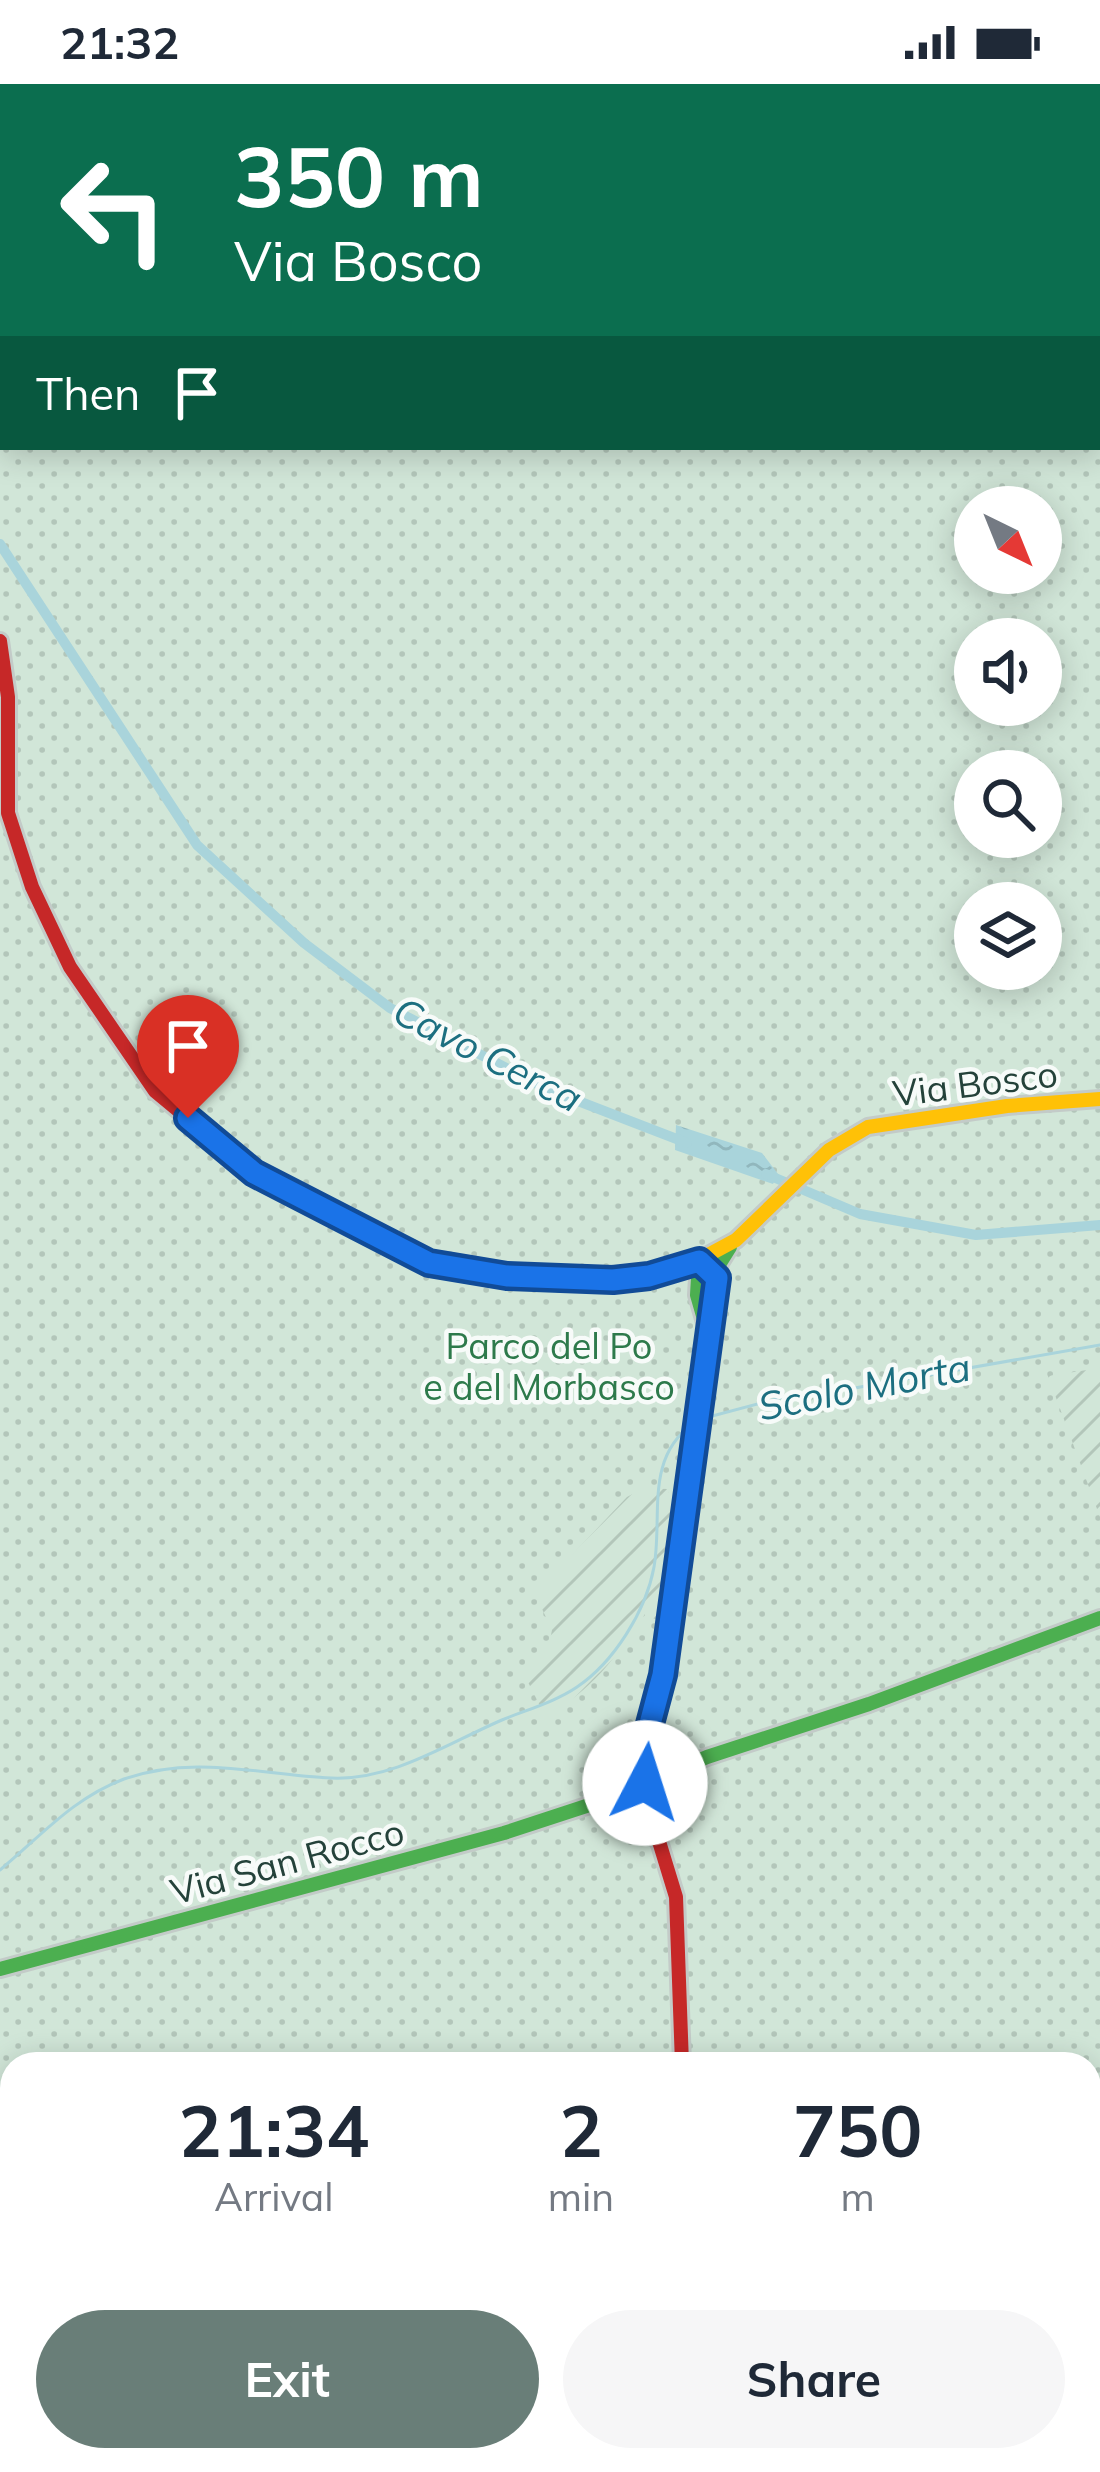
<!DOCTYPE html>
<style>
:root{--surface:#fff;--page:#f6f6f7;--text:#1f2937;--muted:#747a83;--accent:#697e78}
body{margin:0;font-family:Mulish,sans-serif;background:var(--page);color:var(--text);height:100vh;display:flex;flex-direction:column;font-size:45px;white-space:nowrap}
*{box-sizing:border-box;margin:0}
p{font-size:39px;color:var(--muted)}
.icon{flex:none;width:66px;height:66px;fill:none;stroke:currentColor;stroke-width:2;stroke-linecap:round;stroke-linejoin:round}
.map{position:relative;flex:1;overflow:hidden}
.side{position:absolute;left:0px;top:1968px;width:1101px;height:420px;display:flex;flex-direction:column;background:var(--surface);border-radius:36px 36px 0 0;box-shadow:0 6px 30px #0003}
.side>*{flex:none}
.hud{position:absolute;left:0px;top:0px;width:1101px;height:366px;box-shadow:0 6px 30px #0003;background:#0b6e4f;color:#fff;overflow:hidden}
.needle{width:78px;rotate:137deg}
.buttons{position:absolute;left:954px;top:402px;display:grid;gap:24px}
.buttons a{display:grid;place-items:center;width:108px;height:108px;border-radius:50%;background:var(--surface);box-shadow:0 6px 30px #0003;font-size:60px}
.pin{position:absolute;display:grid;place-items:center;width:102px;height:102px;color:#fff;margin:-123px -51px;border-radius:50% 50% 50% 0;rotate:-45deg;box-shadow:0 0 12px #0007}
.pin .icon{rotate:45deg}
.me{position:absolute;width:132px;margin:-66px;rotate:5deg;stroke-linejoin:round;filter:drop-shadow(0 0 9px #0008)}
.turn{display:flex;align-items:center;gap:42px;height:252px;padding:0 36px;font-size:54px}
.turn .icon{width:156px;height:156px;stroke-width:2.5}
.turn b{display:block;font-size:84px;line-height:102px}
.then{display:flex;align-items:center;height:114px;padding:0 36px;background:#0003;gap:24px;font-size:45px}
.eta{display:flex;justify-content:space-evenly;align-items:center;height:204px;text-align:center}
.eta b{font-size:72px;font-weight:700;line-height:84px}
.action{display:flex;gap:24px;margin-top:auto;padding:24px 36px}
.action a{flex:1;height:138px;border-radius:72px;background:var(--accent);color:#fff;font-size:48px;font-weight:700;line-height:138px;text-align:center}
.action a+a{background:var(--page);color:var(--text)}
.status{display:flex;justify-content:space-between;align-items:center;height:84px;padding:0 60px;background:var(--surface);direction:ltr}
.status svg{height:33px;fill:currentColor}
.map>svg:first-child{display:block}
.park{fill:url(#park-dots);fill-rule:evenodd}
.garden{fill:url(#garden-furrows)}
.water{fill:url(#water-ripples)}
.lines{fill:none;stroke-linecap:round;stroke-linejoin:round}
.stream{stroke:#a9d4db;stroke-width:3}
.canal{stroke:#a9d4db;stroke-width:10}
.street-casing{stroke:#c5cac8;stroke-width:16}
.fast-casing{stroke:#c3cbc8;stroke-width:20}
.slow-casing{stroke:#c3cbc8;stroke-width:20}
.jam-casing{stroke:#c3cbc8;stroke-width:20}
.street{stroke:#fcfcfc;stroke-width:10}
.fast{stroke:#4caf50;stroke-width:14}
.slow{stroke:#ffc107;stroke-width:14}
.jam{stroke:#c62828;stroke-width:14}
.route-casing{stroke:#114b97;stroke-width:30}
.route{stroke:#1a73e8;stroke-width:21}
.labels{text-anchor:middle;dominant-baseline:central;stroke-width:9;stroke-linejoin:round;paint-order:stroke}
.street-label{font-size:36px;fill:#24423a;stroke:#f7fbf9}
.park-label{font-size:36px;fill:#2d7a4b;stroke:#f7fbf9}
.water-label{font-size:39px;font-style:italic;fill:#1c6f80;stroke:#f7fbf9}
</style>
<div class="status"><b>21:32</b><svg viewBox="0 0 49 12"><path d="M0 12V9h3v3zM5 12V6h3v6zM10 12V3h3v9zM15 12V0h3v12zM26 1h20v11H26zM47 4h2v5h-2z"/></svg></div>
<div class="map">
<svg width="1100" height="2388" viewBox="0 0 1100 2388">
<defs>
<pattern id="park-dots" width="8" height="8" patternUnits="userSpaceOnUse" patternTransform="scale(3)"><rect width="8" height="8" fill="#d1e6d8"/><path d="M2 2h.1M6 6h.1" fill="none" stroke="#b3c6ba" stroke-width="1.8" stroke-linecap="round"/></pattern>
<pattern id="garden-furrows" width="10" height="10" patternUnits="userSpaceOnUse" patternTransform="scale(3)"><rect width="10" height="10" fill="#d1e6d8"/><path d="M-1 1l2-2M0 10L10 0M9 11l2-2" fill="none" stroke="#b3c6ba"/></pattern>
<pattern id="water-ripples" width="26" height="14" patternUnits="userSpaceOnUse" patternTransform="scale(3)"><rect width="26" height="14" fill="#a9d4db"/><path d="M2 4q2-2 4 0t4 0M15 11q2-2 4 0t4 0" fill="none" stroke="#91b7bd"/></pattern>
</defs>
<rect width="100%" height="100%" fill="#e8edeb"/>
<path class="park" d="M0,0H1100V2002H1089V1980H12V2376H701L704,2388H0ZM3,3H1098V363H3ZM975,423H1041V489H975ZM975,555H1041V621H975ZM975,687H1041V753H975ZM975,819H1041V885H975Z"/>
<path class="garden" d="M1100,1284V1433L1048,1292Z
M644,1404L667,1405L678,1426L667,1541L645,1530C618,1571 589,1610 545,1632L521,1584L548,1566L552,1546L535,1510L627,1413Z
M1089,2053L1100,2056V2277L1089,2278Z"/>
<path class="water" d="M676,1041L762,1069L778,1090L773,1100L675,1066Z"/>
<g class="lines">
<path class="stream" d="M701,1335L799,1309L849,1305L1100,1261
M0,1786C41,1752 73,1714 124,1695C195,1670 260,1691 331,1694C392,1697 448,1659 502,1636C526,1626 555,1618 577,1603C614,1578 646,1527 654,1483C663,1433 644,1374 693,1340
M1089,1999H1100
M0,2215L12,2210"/>
<path class="canal" d="M0,460L197,761L304,859L390,924L547,1005L687,1059
M766,1090L860,1130L976,1151L1100,1141"/>
<g class="street-casing">
<path id="street" d="M1089,2053L1100,2056
M1089,2361L1100,2359
M824,2376L827,2388
M51,2388L67,2376
M937,2388L1005,2376"/>
</g>
<g class="fast-casing">
<path id="fast" d="M699,1177L697,1211L706,1242
M676,1679L638,1685L663,1591L717,1194L720,1179L730,1163
M616 1698a14 14 0 1 1 28 0a14 14 0 1 1-28 0Z
M624,1684L644,1643
M645,1699L707,1673L869,1620L1100,1534
M0,1885L504,1749L623,1710L658,1757"/>
</g>
<g class="slow-casing">
<path id="slow" d="M412,1170L429,1179L472,1189L613,1195L686,1183L736,1156L829,1066L868,1043L1007,1022L1100,1015
M711,2376L713,2388"/>
</g>
<g class="jam-casing">
<path id="jam" d="M0,557L8,613V729L32,803L70,883L155,1007L254,1089L412,1170
M643,1705L676,1813L682,1980"/>
</g>
<use href="#street" class="street"/>
<use href="#fast" class="fast"/>
<use href="#slow" class="slow"/>
<use href="#jam" class="jam"/>
</g>
<g class="lines">
<g class="route-casing">
<path id="route" d="M188,1034L254,1089L429,1179L507,1192L613,1196L649,1192L699,1177L717,1194L663,1591L638,1685L645,1699"/>
</g>
<use href="#route" class="route"/>
</g>
<g class="labels">
<g class="street-label">
<text transform="translate(975 999) rotate(-7)">Via Bosco</text>
<text transform="translate(287 1777) rotate(-15)">Via San Rocco</text>
</g>
<g class="park-label">
<text x="549" y="1261">Parco del Po<tspan x="549" dy="41">e del Morbasco</tspan></text>
</g>
<g class="water-label">
<text transform="translate(488 970) rotate(27)">Cavo Cerca</text>
<text transform="translate(864 1302) rotate(-11)">Scolo Morta</text>
</g>
</g>
</svg>
<div class="buttons">
<a><svg class="needle" viewBox="-14 -14 28 28"><path d="M0-13l5 13h-10z" fill="#e53935"/><path d="M0 13l5-13h-10z" fill="#747a83"/></svg></a>
<a><svg class="icon" aria-label="sound" viewBox="0 0 24 24"><path d="M4 9h4l5-4v14l-5-4H4zM17 9q2 3 0 6"/></svg></a>
<a><svg class="icon" aria-label="search" viewBox="0 0 24 24"><circle cx="10" cy="10" r="6"/><path d="M15 15l6 6"/></svg></a>
<a><svg class="icon" aria-label="layers" viewBox="0 0 24 24"><path d="M12 4l9 5-9 5-9-5zM3 14l9 5 9-5"/></svg></a>
</div>
<div class="pin" style="left:188px;top:1034px;background:#d93025"><svg class="icon" aria-label="arrive" viewBox="0 0 24 24"><path d="M6 21V4h12l-3 4 3 4H6"/></svg></div>
<svg class="me" style="left:645px;top:1699px" viewBox="-20 -20 40 40"><circle r="19" fill="#fff"/><path d="M0-13L10 11 0 6-10 11z" fill="#1a73e8"/></svg>
<div class="hud">
<div class="turn"><svg class="icon" aria-label="left" viewBox="0 0 24 24"><path d="M17 20v-9H6M10 6l-5 5 5 5"/></svg><div><b>350 m</b>Via Bosco</div></div>
<div class="then">Then<svg class="icon" aria-label="arrive" viewBox="0 0 24 24"><path d="M6 21V4h12l-3 4 3 4H6"/></svg></div>
</div>
<section class="side">
<div class="eta">
<div><b>21:34</b><p>Arrival</p></div>
<div><b>2</b><p>min</p></div>
<div><b>750</b><p>m</p></div>
</div>
<div class="action"><a>Exit</a><a>Share</a></div>
</section>
</div>
